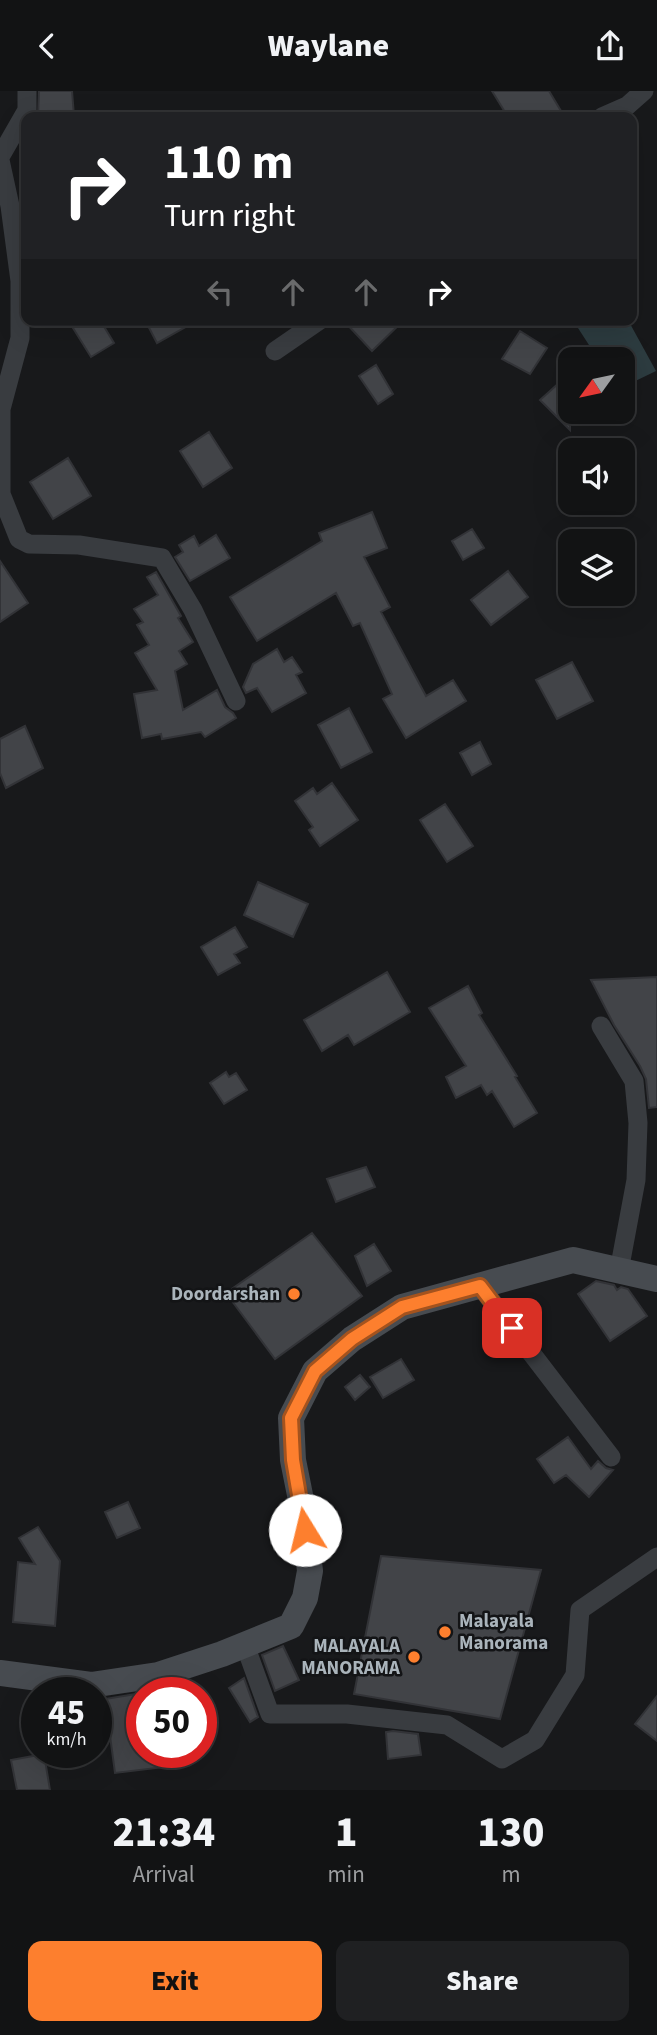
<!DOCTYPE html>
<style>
:root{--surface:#121314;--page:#1f2022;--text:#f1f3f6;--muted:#9c9ea0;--line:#313234;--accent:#fd7f2e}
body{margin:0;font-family:"Source Sans 3",sans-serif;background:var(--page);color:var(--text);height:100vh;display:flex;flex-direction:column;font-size:26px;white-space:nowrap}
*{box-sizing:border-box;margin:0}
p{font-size:23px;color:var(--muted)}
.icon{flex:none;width:38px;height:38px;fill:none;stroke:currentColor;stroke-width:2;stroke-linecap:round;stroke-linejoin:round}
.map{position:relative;height:1699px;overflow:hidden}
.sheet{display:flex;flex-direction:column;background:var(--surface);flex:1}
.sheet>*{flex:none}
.hud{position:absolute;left:21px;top:21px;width:616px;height:214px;border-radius:14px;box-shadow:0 7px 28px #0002,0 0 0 2px var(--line);background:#202124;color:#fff;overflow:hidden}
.needle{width:46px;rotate:237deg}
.tools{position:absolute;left:558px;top:256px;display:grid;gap:14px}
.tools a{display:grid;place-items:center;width:77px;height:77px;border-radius:14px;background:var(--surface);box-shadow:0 7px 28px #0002,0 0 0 2px var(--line);font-size:35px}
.speed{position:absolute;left:21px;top:1586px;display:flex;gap:14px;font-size:35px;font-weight:700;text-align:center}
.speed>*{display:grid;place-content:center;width:91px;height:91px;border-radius:50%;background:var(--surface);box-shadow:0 7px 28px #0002,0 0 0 2px var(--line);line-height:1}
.speed small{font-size:18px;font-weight:400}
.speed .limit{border:10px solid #d22;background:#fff;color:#111}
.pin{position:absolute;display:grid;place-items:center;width:60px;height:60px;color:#fff;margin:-30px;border-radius:14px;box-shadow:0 4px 10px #0006}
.me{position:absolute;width:77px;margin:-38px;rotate:351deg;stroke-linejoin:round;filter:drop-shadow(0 0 5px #0008)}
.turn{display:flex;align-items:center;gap:24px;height:147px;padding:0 28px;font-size:32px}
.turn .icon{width:91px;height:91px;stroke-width:2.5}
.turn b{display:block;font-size:49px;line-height:60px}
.lanes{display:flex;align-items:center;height:66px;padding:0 28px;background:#0003;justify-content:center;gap:35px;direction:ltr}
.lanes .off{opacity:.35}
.eta{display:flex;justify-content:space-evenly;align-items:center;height:119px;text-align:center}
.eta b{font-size:42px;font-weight:800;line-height:49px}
.primary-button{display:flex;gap:14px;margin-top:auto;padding:14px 28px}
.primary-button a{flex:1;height:80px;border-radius:14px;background:var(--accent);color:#111;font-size:28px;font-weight:800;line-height:80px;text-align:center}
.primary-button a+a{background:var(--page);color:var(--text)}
header{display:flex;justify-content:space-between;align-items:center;height:91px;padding:0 28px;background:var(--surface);font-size:32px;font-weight:800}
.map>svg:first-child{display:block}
.water{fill:#2d3c40}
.building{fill:#424448;stroke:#323337;stroke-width:2}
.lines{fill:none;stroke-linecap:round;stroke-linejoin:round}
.street{stroke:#393c40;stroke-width:19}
.secondary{stroke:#474b50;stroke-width:26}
.route-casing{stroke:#a4531e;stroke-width:18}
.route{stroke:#fd7f2e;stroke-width:12}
.poi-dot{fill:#fd7f2e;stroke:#131416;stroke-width:2.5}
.labels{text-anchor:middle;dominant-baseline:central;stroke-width:5;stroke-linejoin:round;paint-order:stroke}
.poi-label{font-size:19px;font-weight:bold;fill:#aab4bb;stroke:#131416;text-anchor:end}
</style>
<header><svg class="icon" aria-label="back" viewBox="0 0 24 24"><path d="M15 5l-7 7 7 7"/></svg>Waylane<svg class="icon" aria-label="share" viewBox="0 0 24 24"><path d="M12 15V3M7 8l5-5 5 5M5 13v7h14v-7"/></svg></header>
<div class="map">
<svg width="657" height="1699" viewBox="0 0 657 1699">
<rect width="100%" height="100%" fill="#18191b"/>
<path class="water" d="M594,229H628L656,280L623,296V268H598L578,237Z"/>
<path class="building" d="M39,0H72L74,25L38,26Z
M492,0H549L561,20L551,26H508Z
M68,229H100L114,252L91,266Z
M145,229H198L157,252Z
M343,229H404L372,260Z
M520,240L547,257L530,283L502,268Z
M376,274L393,303L378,313L359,285Z
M570,282V339L540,309Z
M209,341L232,377L203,396L180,360Z
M68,367L91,405L53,428L30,391Z
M372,421L387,457L364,466L390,516L381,521L426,605L453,589L466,610L406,647L383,608L392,603L360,532L353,535L336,502L257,550L230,506L322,450L319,442Z
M472,438L484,457L463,469L452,450Z
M216,444L230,467L190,490L175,466L183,461L179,454L194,445L199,455Z
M0,470L28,512L0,531Z
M508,480L528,506L491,534L471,509Z
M156,481L181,525L178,527L193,551L179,560L187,573L175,580L183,619L217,599L225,616L233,622L236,627L205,646L201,641L162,648L161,643L142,647L134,603L157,599L135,562L149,554L137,534L143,531L134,518L158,504L147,486Z
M277,558L284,571L292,566L302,581L296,584L306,602L272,621L257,597L246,602L243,596L253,573Z
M572,571L593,610L557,628L536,589Z
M349,617L372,661L341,677L318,634Z
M25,635L43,677L6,697L0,682V648Z
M480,651L491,673L472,684L460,662Z
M332,692L358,729L320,755L309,739L313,736L295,710L313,697L317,703Z
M445,713L473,755L447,771L420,729Z
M258,791L308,813L293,846L244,824Z
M235,836L247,856L234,863L240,872L218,884L201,856Z
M387,881L410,921L354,954L348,944L322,960L304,929Z
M657,886V1016L649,1017L646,988L640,975L614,934L591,889Z
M468,895L482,922L479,924L517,985L515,986L537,1022L514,1036L492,1000L487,1004L481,994L456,1007L446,986L466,975L429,917Z
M226,981L229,986L236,982L247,999L224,1013L210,992Z
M366,1076L375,1096L336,1111L327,1088Z
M312,1142L362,1205L275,1268L226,1202Z
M374,1153L391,1180L367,1195L355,1165Z
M596,1190L614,1194L617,1199L621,1196L628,1198L647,1225L610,1250L578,1203Z
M401,1268L414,1289L383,1307L370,1286Z
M360,1284L370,1296L355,1309L345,1296Z
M568,1346L591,1378L598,1370L606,1377L613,1379L589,1406L566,1384L554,1392L537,1368Z
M128,1411L140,1437L117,1447L105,1421Z
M38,1436L60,1470L55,1535L13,1531L18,1471L35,1473L19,1447Z
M381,1465L541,1479L500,1628L354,1603Z
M283,1555L299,1589L275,1600L262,1564Z
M244,1587L258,1626L250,1631L229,1597Z
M142,1602V1661H163L165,1676L115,1682L105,1608Z
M657,1605V1650L635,1633Z
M393,1640L418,1643L421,1664L388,1668L386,1641Z
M44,1663L50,1699H17L11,1669Z"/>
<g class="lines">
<path class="street" d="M602,26L627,15L644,0
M0,66L27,19V0
M0,69L10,115L20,190V247L1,318V403L19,448L29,453L79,454L162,467L193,519L236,610
M275,260L320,229
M601,935L634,990L638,1032L636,1089L619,1180
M480,1195L611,1366
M245,1554L270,1623H347L447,1634L502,1668L535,1649L575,1584L580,1519L657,1466"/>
<path class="secondary" d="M0,1582L91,1594L158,1584L222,1563L291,1535L305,1507L310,1480L303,1419L293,1369L291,1327L315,1280L352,1248L402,1216L573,1169L657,1188"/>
</g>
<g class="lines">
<g class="route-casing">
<path id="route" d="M305,1439L293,1369L291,1327L315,1280L352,1248L402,1216L480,1195L512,1237"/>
</g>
<use href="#route" class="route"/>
</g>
<g class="poi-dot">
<circle cx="294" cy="1203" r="7"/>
<circle cx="445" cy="1541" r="7"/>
<circle cx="414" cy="1566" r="7"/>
</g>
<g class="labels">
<g class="poi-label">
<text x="280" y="1203">Doordarshan</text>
<text x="459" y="1530" text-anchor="start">Malayala<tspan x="459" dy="22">Manorama</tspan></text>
<text x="400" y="1555">MALAYALA<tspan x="400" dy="22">MANORAMA</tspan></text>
</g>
</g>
</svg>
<div class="tools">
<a><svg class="needle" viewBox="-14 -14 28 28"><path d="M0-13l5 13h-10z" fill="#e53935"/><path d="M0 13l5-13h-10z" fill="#9c9ea0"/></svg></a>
<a><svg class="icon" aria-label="sound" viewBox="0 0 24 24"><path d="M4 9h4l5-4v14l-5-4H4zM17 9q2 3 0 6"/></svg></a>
<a><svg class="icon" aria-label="layers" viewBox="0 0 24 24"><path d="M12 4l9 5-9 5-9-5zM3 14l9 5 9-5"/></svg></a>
</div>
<div class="speed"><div>45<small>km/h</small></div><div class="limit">50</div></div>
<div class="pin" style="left:512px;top:1237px;background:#d93025"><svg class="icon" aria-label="arrive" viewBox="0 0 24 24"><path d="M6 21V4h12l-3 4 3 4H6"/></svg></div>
<svg class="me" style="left:305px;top:1439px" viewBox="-20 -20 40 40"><circle r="19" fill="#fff"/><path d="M0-13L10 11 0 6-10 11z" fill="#fd7f2e"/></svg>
<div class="hud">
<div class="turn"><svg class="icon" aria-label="right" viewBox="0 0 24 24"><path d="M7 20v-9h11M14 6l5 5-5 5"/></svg><div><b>110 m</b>Turn right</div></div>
<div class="lanes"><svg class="icon off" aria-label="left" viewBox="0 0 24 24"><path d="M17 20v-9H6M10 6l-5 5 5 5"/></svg><svg class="icon off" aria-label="ahead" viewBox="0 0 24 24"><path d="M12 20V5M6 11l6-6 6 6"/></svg><svg class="icon off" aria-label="ahead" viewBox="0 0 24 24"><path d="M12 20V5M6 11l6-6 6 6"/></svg><svg class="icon" aria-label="right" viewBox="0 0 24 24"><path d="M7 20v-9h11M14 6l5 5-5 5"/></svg></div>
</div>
</div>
<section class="sheet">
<div class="eta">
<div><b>21:34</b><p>Arrival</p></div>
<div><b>1</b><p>min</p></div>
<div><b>130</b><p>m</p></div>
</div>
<div class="primary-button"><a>Exit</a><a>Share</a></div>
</section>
